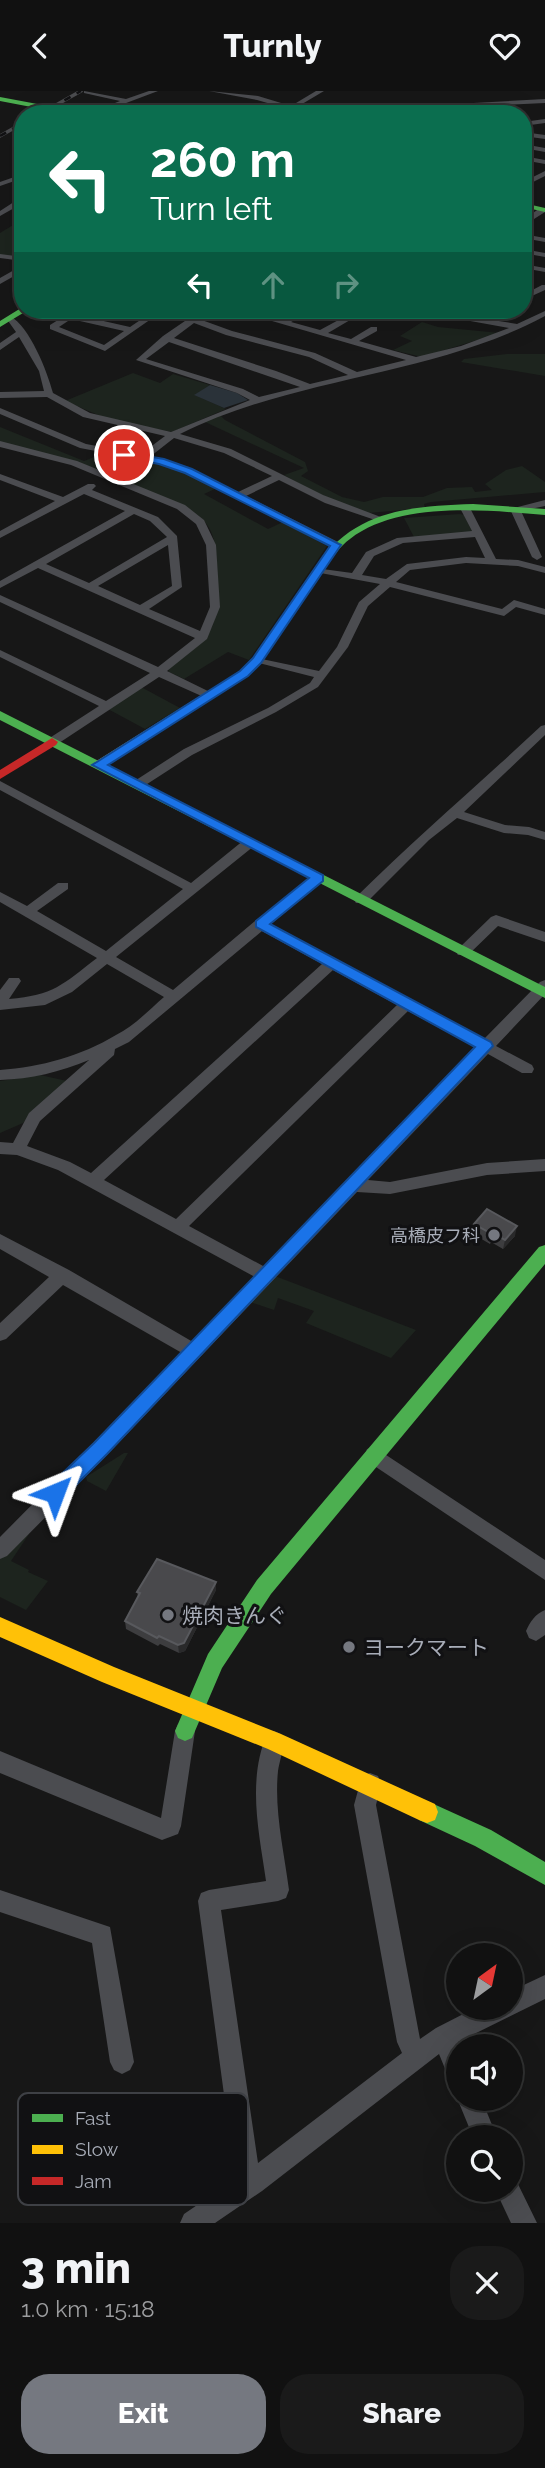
<!DOCTYPE html>
<meta charset="utf-8">
<style>
:root{--surface:#111;--page:#1a1a1a;--text:#f1f3f6;--muted:#9c9d9f;--line:#303131;--accent:#757880}
body{margin:0;font-family:Raleway,"Noto Sans JP",sans-serif;background:var(--page);color:var(--text);height:100vh;display:flex;flex-direction:column;font-size:26px;white-space:nowrap}
*{box-sizing:border-box;margin:0}
p{font-size:23px;color:var(--muted)}
.icon{flex:none;width:38px;height:38px;fill:none;stroke:currentColor;stroke-width:2;stroke-linecap:round;stroke-linejoin:round}
.map{position:relative;height:2132px;overflow:hidden}
.panel{display:flex;flex-direction:column;background:var(--surface);flex:1}
.panel>*{flex:none}
.guide{position:absolute;left:14px;top:14px;width:518px;height:214px;border-radius:28px;box-shadow:0 7px 28px #0002,0 0 0 2px var(--line);background:#0b6e4f;color:#fff;overflow:hidden}
.needle{width:46px;rotate:33deg}
.buttons{position:absolute;left:446px;top:1852px;display:grid;gap:14px}
.buttons a{display:grid;place-items:center;width:77px;height:77px;border-radius:50%;background:var(--surface);box-shadow:0 7px 28px #0002,0 0 0 2px var(--line);font-size:35px}
.pin{position:absolute;display:grid;place-items:center;width:60px;height:60px;color:#fff;margin:-30px;border:4px solid #fff;border-radius:50%;box-shadow:0 2px 7px #0007}
.me{position:absolute;width:77px;margin:-38px;rotate:44deg;stroke-linejoin:round;filter:drop-shadow(0 0 5px #0008)}
.turn{display:flex;align-items:center;gap:24px;height:147px;padding:0 21px;font-size:32px}
.turn .icon{width:91px;height:91px;stroke-width:2.5}
.turn b{display:block;font-size:49px;line-height:60px}
.lanes{display:flex;align-items:center;height:66px;padding:0 21px;background:#0003;justify-content:center;gap:35px;direction:ltr}
.lanes .off{opacity:.35}
.round{display:grid;place-items:center;flex:none;width:74px;height:74px;border-radius:28px;background:var(--page)}
.summary{display:flex;align-items:center;justify-content:space-between;height:119px;padding:0 21px}
h1{font-size:42px;font-weight:800;line-height:52px}
.primary-button{display:flex;gap:14px;margin-top:auto;padding:14px 21px}
.primary-button a{flex:1;height:80px;border-radius:28px;background:var(--accent);color:#fff;font-size:28px;font-weight:800;line-height:80px;text-align:center}
.primary-button a+a{background:var(--page);color:var(--text)}
header{display:flex;justify-content:space-between;align-items:center;height:91px;padding:0 21px;background:var(--surface);font-size:32px;font-weight:800}
.map>svg:first-child{display:block}
.green{fill:#1d241e}
.water{fill:#2a3239}
.lines{fill:none;stroke-linecap:round;stroke-linejoin:round}
.street{fill:#4b4c50;fill-rule:evenodd}
.fast{fill:#4caf50;fill-rule:evenodd}
.slow{fill:#ffc107;fill-rule:evenodd}
.jam{fill:#c62828;fill-rule:evenodd}
.rail-casing{stroke:#4b4c4f;stroke-width:3.5}
.rail{stroke:#111113;stroke-width:2.5;stroke-dasharray:7;stroke-linecap:butt}
.wall{fill:#3d3d3f}
.shaded-wall{fill:#29292a}
.building{fill:#49494c;stroke:#58595d;stroke-width:2}
.route{fill:#1a73e8;stroke:#114b97;stroke-width:2}
.poi-dot{fill:#757880;stroke:#111113;stroke-width:2.5}
.labels{text-anchor:middle;dominant-baseline:central;stroke-width:6;stroke-linejoin:round;paint-order:stroke}
.poi-label{font-size:18px;fill:#a8adb8;stroke:#111113;text-anchor:end}
.near-poi-label{font-size:21px;fill:#a8adb8;stroke:#111113;text-anchor:start}
.key{fill:#111113;stroke:#3e4045;stroke-width:2}
.key-label{font-size:19px;fill:#a8adb8}
</style>
<header><svg class="icon" aria-label="back" viewBox="0 0 24 24"><path d="M15 5l-7 7 7 7"/></svg>Turnly<svg class="icon" aria-label="heart" viewBox="0 0 24 24"><path d="M12 20l-8-8c-3-5 5-10 8-4 3-6 11-1 8 4z"/></svg></header>
<div class="map">
<svg width="545" height="2132" viewBox="0 0 545 2132">
<rect width="100%" height="100%" fill="#171717"/>
<path class="green" d="M23,128V167L0,164V142Z
M422,231L438,236L500,242L422,266L393,259L412,250L400,245Z
M507,263H545V285L461,271L464,268Z
M133,282L160,292L173,283L210,294L195,304L226,318L172,341L110,329L65,310Z
M220,324L225,329L305,371L308,380L301,385L342,406L364,411L383,406H423L447,397L472,396L475,401L492,399L485,393L506,379L522,375L545,391V401L431,411L424,413L425,417L368,422L312,400L284,384L304,377L203,330Z
M0,336L84,370C91,368 98,363 105,362C142,361 185,381 217,397L204,403L268,438L283,431L327,455L249,569L228,561L184,588L169,581L168,577C185,565 202,554 212,536C220,519 219,461 212,443C208,432 200,425 190,419L67,368L0,352Z
M460,423L464,424L472,440L470,441L414,446L404,427Z
M141,596L180,617L145,638L108,618Z
M40,984L67,990L23,1032L0,1042V990Z
M275,1185L416,1239L391,1267L306,1232L314,1220L278,1207L274,1219L250,1211Z
M124,1362H128L106,1400L87,1390L86,1386Z
M25,1441L29,1443L11,1470L29,1479L28,1481L48,1490L26,1519L0,1506V1466Z"/>
<path class="water" d="M210,294L237,302L248,309L224,317L194,304Z"/>
<g class="lines">
<path class="street" d="M84,0L126,8L149,0H158L97,23H87L120,10L84,2Z
M209,0L258,5L291,15L316,0H324L297,16L309,21L545,8V12L296,23L299,21L257,9Z
M545,28V32L523,35V31Z
M523,41L545,44V48L523,45Z
M523,53L545,57V61L523,57Z
M22,55L23,59L20,58V56Z
M523,65L545,69V73L523,69Z
M545,80V85L523,96V91Z
M23,83V87L0,95V91Z
M20,107H23V112L0,125V120Z
M540,117H545V121L523,135V129Z
M523,143L545,147V151L523,147Z
M523,158L545,162V166L523,162Z
M0,163L23,166V170L0,167Z
M523,173L545,177V181L523,177Z
M23,174V180L0,193V187Z
M542,194H545V199L523,209V204Z
M74,219H83L77,224L130,236L155,219H164L105,260L50,238V234ZM71,228L124,240L104,254L59,236Z
M201,219H210L199,228L232,240L315,262L357,281L406,269L234,219H246L283,229L303,219H313L291,231L320,239L357,219H367L328,242L351,248L371,236H377V240L359,250L416,266L461,255L509,237L437,224V220L451,219L449,221L476,226L492,219H502L486,228L517,233L545,220V225C431,286 295,285 180,343L231,358L323,404L386,428L381,431L325,412L279,389L246,405L340,452L341,454L336,457L186,382L159,372L80,357L0,323V317L86,353L141,363L165,345L83,326L47,306L0,307V301L44,300L39,280L19,246L0,259V252L16,241L6,227L10,225C30,236 47,280 53,302L90,322L171,341L250,309L237,302L136,269L163,245ZM194,232L226,244L309,266L348,284L310,293L276,280L174,247ZM169,251L300,296L259,306L243,298L146,268ZM174,347L224,362L272,385L238,401L192,378L151,365Z
M374,219H387L409,226L405,228Z
M0,350L77,370L185,414L204,429L216,454L220,516L207,548L167,580L214,603V607H206L159,586L56,654H48V648L99,615L0,566V559L106,610L150,582L0,511V504L158,576L195,547L38,477L0,497V490L125,420L84,403L0,447V440L55,410L0,389V383L63,406L88,393H94L96,395L92,399L158,426L177,445L182,496L149,518L200,540L210,516L206,454L196,433L177,418L71,374L0,356ZM134,423L150,430L167,446L89,492L46,473ZM168,454L172,495L140,514L98,495Z
M545,409V415L521,420L542,466L537,469L532,466L510,418Z
M466,416L471,419L496,468L518,469L545,476V482L518,475L466,472L410,479L396,491L502,518L514,509L545,518V524L516,516L504,525L390,496L368,515L348,556L318,596L276,621L192,664L141,697H133V691L184,658L268,617L310,592L314,586L251,570L257,567L319,580L337,556L359,511L380,493L315,481V477L352,482L366,461L397,447L472,440L461,419ZM475,446L485,467L466,466L407,473L386,488L362,484L374,465L403,452Z
M545,634V644L464,721L505,734L529,736L545,741V749L528,744L504,742L457,727L429,749L366,812H356L354,809L356,806C416,747 479,693 541,635Z
M0,690L191,792L244,749H254V755L116,866L173,899L255,830L318,783L325,787L323,790L271,833L484,948L540,891L545,889V903L496,955L532,974L534,978L532,982H522L488,963L368,1089L390,1091L487,1072L545,1068V1080L487,1084L390,1103L357,1101L107,1364L7,1465L0,1468V1446L182,1262L63,1194L6,1248L0,1250V1232L49,1186L0,1158V1143L69,1179L193,1251L255,1186L58,1079L17,1064L0,1063V1051L13,1052L29,1022L89,969C60,981 31,988 0,989V979C41,976 81,965 116,944C134,935 149,919 164,906L107,873L72,901L45,914L0,919V899L9,887H19L21,890L9,908C54,904 62,894 97,867L0,811V801L27,815L58,792H68V798L37,820L106,860L183,798L0,699ZM262,840L322,873L91,1082L70,1071L27,1055L40,1030L114,964L115,958L129,951ZM333,879L397,914L176,1128L104,1089ZM408,920L476,957L265,1176L189,1135Z
M496,824L545,841V851L498,835L468,864H458L456,861L458,858L491,826Z
M374,1356L545,1469V1489L367,1370L365,1364L367,1358Z
M545,1519V1544L536,1550L529,1547L526,1540C530,1531 535,1523 545,1519Z
M185,1630L192,1633L195,1640L181,1735L178,1743L162,1749L0,1682V1660L161,1727L175,1640L178,1633Z
M274,1640L281,1643C286,1654 280,1667 278,1680C274,1719 284,1760 289,1799L286,1807L278,1810L221,1819L258,2072L402,1962L397,1951L354,1714L362,1685L370,1682L378,1685L381,1693L376,1714L420,1948L436,1937L477,1916H511V1900L545,1884V1908L458,1951V1994L450,1990L439,1963L262,2100L215,2132H180L184,2123L237,2087L234,2078L198,1810L201,1802L209,1799L266,1790C259,1741 247,1690 267,1643Z
M0,1799L110,1836L134,1971L130,1979L122,1983L114,1979L110,1971L92,1852L0,1821Z
M458,2003V2007H481L497,2046H473L457,2007Z
M511,2087L516,2089L537,2132H511L495,2098H511Z"/>
<path class="fast" d="M0,6L80,21L83,23H68L0,10Z
M523,112L545,117V121L523,116Z
M21,217L28,219L0,236V230Z
M473,413L545,418V424C487,419 399,410 350,448C340,455 333,466 326,476L317,474C355,419 411,415 473,413Z
M0,620L545,896V907L0,629Z
M545,1154V1173L271,1503L222,1577L192,1647L185,1650L178,1647L175,1640L208,1563L257,1489L539,1156Z
M427,1710L491,1739L545,1771V1794L475,1755L419,1729L416,1721L419,1713Z"/>
<path class="slow" d="M318,472L327,474L261,572L248,584L103,677H95V671L240,580L253,568Z
M0,1526L114,1576L281,1643L435,1713L438,1721L435,1729L427,1732L419,1729L268,1658L102,1591L0,1546Z"/>
<path class="jam" d="M52,647L58,651L56,654L0,688V679Z"/>
<g class="rail-casing">
<path id="rail" d="M40,23L81,0
M0,45L23,32"/>
</g>
<use href="#rail" class="rail"/>
</g>
<path class="wall" d="M474,1133L515,1145L503,1158L491,1151L490,1153L473,1143Z
M216,1491V1499L185,1560L179,1562L160,1553L158,1555L126,1538L125,1530L138,1506L137,1501Z"/>
<path class="shaded-wall" d="M517,1135L515,1145L503,1158L505,1149Z
M216,1491V1499L185,1560L179,1562L178,1554Z"/>
<path class="building" d="M487,1118L517,1135L505,1149L493,1142L492,1143L474,1133Z
M157,1468L216,1491L184,1552L178,1554L159,1545L157,1547L125,1530L140,1502L137,1501Z"/>
<path class="route" d="M124,361L164,368L192,378L341,454L261,572L248,585L108,674L323,784V790L270,833L491,951L493,955L107,1363L62,1408L55,1410L49,1408L46,1402L49,1395L94,1352L475,956L256,836V830L309,787L92,674L240,580L253,567L330,455L185,382L159,373L121,366V362Z"/>
<g class="poi-dot">
<circle cx="494" cy="1144" r="7"/>
<circle cx="168" cy="1524" r="7"/>
<circle cx="349" cy="1556" r="7"/>
</g>
<g class="labels">
<g class="poi-label">
<text x="480" y="1144">高橋皮フ科</text>
</g>
<g class="near-poi-label">
<text x="182" y="1524">焼肉きんぐ</text>
<text x="363" y="1556">ヨークマート</text>
</g>
</g>
<rect x="18" y="2002" width="230" height="112" rx="10" class="key"/>
<rect x="32" y="2023" width="31" height="8" fill="#4caf50"/>
<rect x="32" y="2054" width="31" height="9" fill="#ffc107"/>
<rect x="32" y="2086" width="31" height="8" fill="#c62828"/>
<g class="key-label">
<text x="75" y="2034">Fast</text>
<text x="75" y="2065">Slow</text>
<text x="75" y="2097">Jam</text>
</g>
</svg>
<div class="buttons">
<a><svg class="needle" viewBox="-14 -14 28 28"><path d="M0-13l5 13h-10z" fill="#e53935"/><path d="M0 13l5-13h-10z" fill="#9c9d9f"/></svg></a>
<a><svg class="icon" aria-label="sound" viewBox="0 0 24 24"><path d="M4 9h4l5-4v14l-5-4H4zM17 9q2 3 0 6"/></svg></a>
<a><svg class="icon" aria-label="search" viewBox="0 0 24 24"><circle cx="10" cy="10" r="6"/><path d="M15 15l6 6"/></svg></a>
</div>
<div class="pin" style="left:124px;top:364px;background:#d93025"><svg class="icon" aria-label="arrive" viewBox="0 0 24 24"><path d="M6 21V4h12l-3 4 3 4H6"/></svg></div>
<svg class="me" style="left:55px;top:1402px" viewBox="-20 -20 40 40"><path d="M0-17L14 15 0 8-14 15z" fill="#1a73e8" stroke="#fff" stroke-width="4"/></svg>
<div class="guide">
<div class="turn"><svg class="icon" aria-label="left" viewBox="0 0 24 24"><path d="M17 20v-9H6M10 6l-5 5 5 5"/></svg><div><b>260 m</b>Turn left</div></div>
<div class="lanes"><svg class="icon" aria-label="left" viewBox="0 0 24 24"><path d="M17 20v-9H6M10 6l-5 5 5 5"/></svg><svg class="icon off" aria-label="ahead" viewBox="0 0 24 24"><path d="M12 20V5M6 11l6-6 6 6"/></svg><svg class="icon off" aria-label="right" viewBox="0 0 24 24"><path d="M7 20v-9h11M14 6l5 5-5 5"/></svg></div>
</div>
</div>
<section class="panel">
<div class="summary"><div><h1>3 min</h1><p>1.0 km · 15:18</p></div><a class="round"><svg class="icon" aria-label="close" viewBox="0 0 24 24"><path d="M6 6l12 12M18 6L6 18"/></svg></a></div>
<div class="primary-button"><a>Exit</a><a>Share</a></div>
</section>
